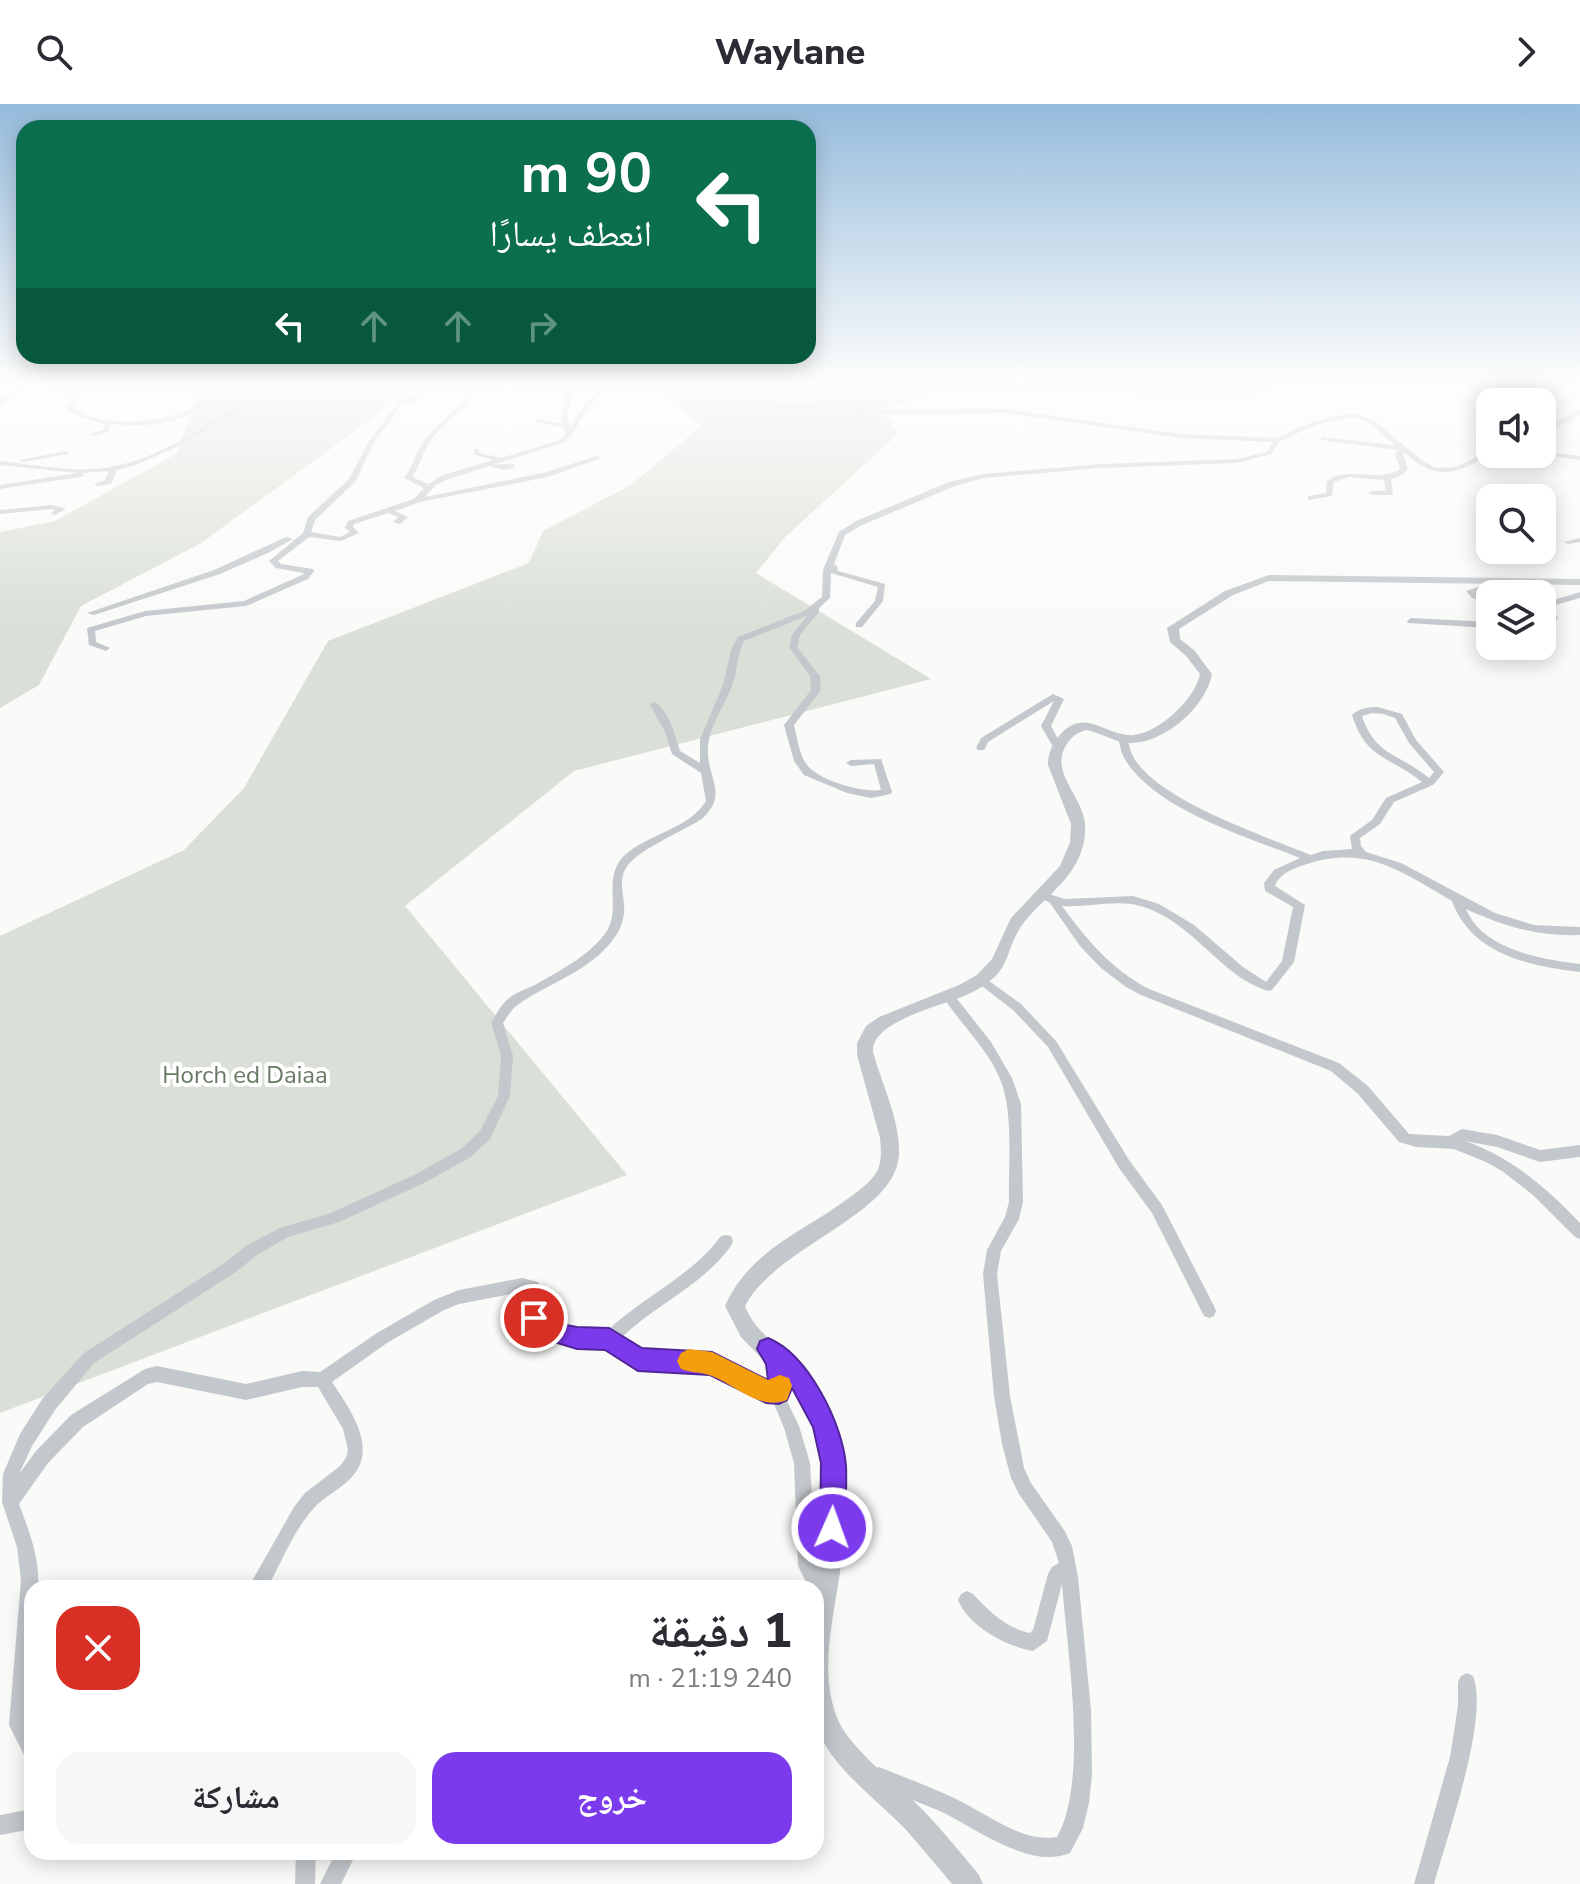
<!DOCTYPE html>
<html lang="ar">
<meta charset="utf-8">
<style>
:root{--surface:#fff;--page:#f7f7f7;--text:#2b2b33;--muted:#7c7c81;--accent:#7c3aed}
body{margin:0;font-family:"Nunito Sans","Noto Naskh Arabic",sans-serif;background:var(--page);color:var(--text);direction:rtl;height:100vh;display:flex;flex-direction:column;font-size:30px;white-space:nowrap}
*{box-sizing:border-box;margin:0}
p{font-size:26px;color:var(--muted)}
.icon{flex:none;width:44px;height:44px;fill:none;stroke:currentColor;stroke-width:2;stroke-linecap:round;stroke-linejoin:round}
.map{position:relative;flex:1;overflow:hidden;direction:ltr}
.panel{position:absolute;left:24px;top:1476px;width:800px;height:280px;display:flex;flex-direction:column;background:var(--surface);border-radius:24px;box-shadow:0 4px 20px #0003;direction:rtl}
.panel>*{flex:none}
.top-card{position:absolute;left:16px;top:16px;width:800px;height:244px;border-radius:24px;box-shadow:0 4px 20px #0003;direction:rtl;background:#0b6e4f;color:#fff;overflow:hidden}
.buttons{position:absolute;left:1476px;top:284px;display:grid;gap:16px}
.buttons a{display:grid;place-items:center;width:80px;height:80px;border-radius:16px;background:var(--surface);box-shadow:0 4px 20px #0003;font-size:40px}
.pin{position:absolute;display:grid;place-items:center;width:68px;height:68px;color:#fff;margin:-34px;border:4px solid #fff;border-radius:50%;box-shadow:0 2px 8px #0007}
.me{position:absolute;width:88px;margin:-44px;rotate:2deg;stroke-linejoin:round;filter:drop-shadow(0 0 6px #0008)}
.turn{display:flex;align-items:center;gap:28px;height:168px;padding:0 32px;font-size:36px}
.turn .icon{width:104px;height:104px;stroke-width:2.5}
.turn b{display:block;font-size:56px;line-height:68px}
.lanes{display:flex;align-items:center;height:76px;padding:0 32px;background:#0003;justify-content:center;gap:40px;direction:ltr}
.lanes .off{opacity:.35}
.round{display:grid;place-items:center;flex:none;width:84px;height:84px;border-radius:24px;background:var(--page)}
.overview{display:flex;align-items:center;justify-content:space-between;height:136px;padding:0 32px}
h1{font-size:48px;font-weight:800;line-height:60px}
.action{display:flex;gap:16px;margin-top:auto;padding:16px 32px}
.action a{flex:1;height:92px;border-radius:24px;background:var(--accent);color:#fff;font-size:32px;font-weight:800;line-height:92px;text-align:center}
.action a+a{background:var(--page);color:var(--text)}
header{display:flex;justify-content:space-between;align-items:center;height:104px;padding:0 32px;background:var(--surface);font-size:36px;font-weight:800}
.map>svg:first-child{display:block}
.green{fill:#dadfd7}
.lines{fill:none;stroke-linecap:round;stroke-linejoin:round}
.minor{fill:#c3c8cc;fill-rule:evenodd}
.tertiary{fill:#c3c8cc;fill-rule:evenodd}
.route{fill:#7c3aed;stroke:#51269a;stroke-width:2}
.slow{fill:#f59e0b}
.labels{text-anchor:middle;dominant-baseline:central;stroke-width:8;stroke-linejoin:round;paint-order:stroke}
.park-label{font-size:24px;fill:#687a64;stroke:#fff}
</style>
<header><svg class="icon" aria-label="forward" viewBox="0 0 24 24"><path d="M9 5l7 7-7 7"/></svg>Waylane<svg class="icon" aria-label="search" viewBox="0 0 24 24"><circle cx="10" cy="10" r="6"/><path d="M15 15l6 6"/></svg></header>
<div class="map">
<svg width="1580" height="1780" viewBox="0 0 1580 1780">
<rect width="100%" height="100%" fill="#fafaf8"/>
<path class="green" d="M218,276H425L201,439L81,502L39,581L0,604V428L55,417L176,350L197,292Z
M658,276H1304L1243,295L1041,286L931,288L884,307L898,330L786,432L756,469L931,575L574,667L405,802L627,1071L0,1309V832L184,746L244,684L328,537L529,459L543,427L631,381L701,322L653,280Z"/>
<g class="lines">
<path class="minor" d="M29,276H36L0,301V296Z
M46,276H53L81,293L82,294L74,304C98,325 169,320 195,302C204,295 207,286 212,276L217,277C215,283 213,290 210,295C188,322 142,323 111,320L108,328L93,332L91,331V329L103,326L104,320L73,310L67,304L75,294Z
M282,276H290L181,341L136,361L117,366L111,380L98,382L94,380L105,376L109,367L82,369L84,371L80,373L0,385V381L78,369L0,361V357C36,361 75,369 111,363C174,352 226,304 282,276Z
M414,276H420L405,297L440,276H447L413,298L401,302L375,337L355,378L315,416L311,428L340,433L350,428L345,424L348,417L414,395L424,384L404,374C413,364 414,351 422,340C438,316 464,303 476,276H482C471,303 446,316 429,339C422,350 420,363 412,373L428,380L443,371L493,356L475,351L474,345H478L480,349L501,354L558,337L565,330L564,324L535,317L538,315L563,320L561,310L569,276H575L567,310L570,323L583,303L607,276H613L588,305L571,332L562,339L496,360C503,361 508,359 514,360V364L504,366L489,362L449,375L436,381L425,393L543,369L597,352L601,354L548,373L420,398L395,407L408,413L400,420L393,418L398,413L388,409L354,420L353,423L359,429L341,437L309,433L278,457L281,460L313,465L314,467L308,475L246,502L146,512L95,527L96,538L110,544L106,547L89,541L87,524L145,507L244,497L302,471L304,469L276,464L269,457L303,429L308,413L349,375L369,337Z
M681,276C702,276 730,293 753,298L878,306L1006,305L1181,330L1277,334L1312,318L1351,309L1373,316L1423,357L1436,364L1456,363L1490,346L1492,350C1454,370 1439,379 1403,348L1408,366L1398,373L1391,375L1393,391H1372L1368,389L1372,387H1386L1384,376L1349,373L1334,378L1332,392L1308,396V392L1326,389L1327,377C1350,361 1378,380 1400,365L1395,350L1397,346L1321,336V334L1323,333L1395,341L1369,318L1351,313L1316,321L1280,337L1271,350L1237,359L1101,364L984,374L955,382L862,421L845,431L834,460L837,462L838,467L885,480L883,497L862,523H856V519L875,497L878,483L831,469L830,494L819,504V508L800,531L797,543L820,572L821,586L794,621C797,633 799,648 805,658C815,676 862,689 881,686L874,660L851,662L846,659L851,656L881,655L892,688L891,690L871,694L847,689L804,671L794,657L784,621L811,586L810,572L789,543L792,531L807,512L744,537C737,550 738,565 733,579C726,601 709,620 708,644C706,673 729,689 703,714C684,727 636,746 626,764C619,775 623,788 624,800C626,819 616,835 602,848C578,871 546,881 519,900C512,904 508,912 503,919L513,952L510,992L490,1035L471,1053L424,1079L339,1118L288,1133L257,1151L236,1168L94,1259L55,1306L32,1342L19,1370L36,1347L71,1311L145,1265L157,1262L246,1280L302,1267L320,1268L377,1229L434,1196L459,1186L522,1174L538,1178L548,1193L542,1212C556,1230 585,1227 606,1228C642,1193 691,1173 721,1132L726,1131L731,1132L733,1137L731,1142C702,1182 656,1200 621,1234L640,1248L712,1253L767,1279L773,1280C775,1271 769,1265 773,1257L778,1255L783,1257L790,1276L787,1288L788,1299L799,1322L810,1359L816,1461L830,1490L827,1496L821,1499L816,1497V1484H809L798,1462L794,1359L784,1324L772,1295C749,1293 731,1272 710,1267C688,1262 655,1269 635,1261C624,1257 615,1244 604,1242C575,1237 542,1246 527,1214L533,1194L529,1189L522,1188L459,1200L444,1206L387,1239L332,1278C351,1307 381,1347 348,1377C337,1387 324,1393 314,1404C293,1427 282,1458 267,1484H248L294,1403L305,1389L340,1362L346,1354L348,1346L343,1325L318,1283H302L246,1296L157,1278L148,1280L83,1323L48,1359L19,1400C29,1427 40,1454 38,1484H32V1561L27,1619L32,1627V1655L25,1653L9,1621L21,1476L17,1443L2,1398L3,1370L20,1330L43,1294L84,1249L226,1158L247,1141L280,1124L331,1109L414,1071L461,1045L480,1027L498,992L501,952L491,918L493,915C497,909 502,900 508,895C515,889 526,885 535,881C559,867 587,853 604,831C624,806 600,774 625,751C648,730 689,725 706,697L701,669L672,650L665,628L650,601L652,599L655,598C669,608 675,630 680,647L700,659V635L723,581L731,546L738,533L804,507L822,493L823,466L839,428L856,417L949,378L984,370L1101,360L1237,355L1267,348L1273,338L1181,334L1006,309L878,310L753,302L732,297Z
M1580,306V311L1542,330V325Z
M66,347L70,349L68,350L23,358L19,356Z
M1542,347L1580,352V356L1540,350H1542Z
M52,401L66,405L55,411L51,409L55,406L52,405L0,410V406Z
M286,433L293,435L268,449L220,470L94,511L87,509L214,466Z
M1580,434V438L1568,440L1564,438Z
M1499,476H1502V480L1476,488L1490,494V500L1472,494L1466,487Z
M1580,488V494L1552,502L1558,515L1542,522V516L1549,514L1543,501L1544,499Z
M1411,514L1490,518V524L1408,519L1407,517Z
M1053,590L1064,595L1051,622L1063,644L1061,646H1055L1041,622L1054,597L988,638L984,646H978L976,644L981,634Z
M1378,603L1402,610L1416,636L1444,668L1433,681L1394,698L1380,720L1360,734L1361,742L1366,748L1401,759L1495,809L1534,821L1580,823V831C1538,833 1503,822 1466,805C1483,846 1541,855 1580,860V868C1529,862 1471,850 1452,797C1400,767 1366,740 1304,761C1292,765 1279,770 1275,782L1305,801L1294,858L1272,886L1268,887C1220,872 1195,820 1144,803C1118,794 1089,804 1062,802C1087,836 1111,865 1149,885L1339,959L1368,982L1409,1030L1449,1032L1462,1025L1497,1031L1540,1046L1580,1041V1053L1540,1058L1497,1043L1465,1037C1511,1053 1547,1084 1580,1119V1135L1575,1133L1533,1091L1502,1067L1486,1058L1454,1045L1416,1043L1399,1038L1358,990L1331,967L1141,891L1126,883L1101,864L1080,842L1050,799L1037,792L1043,788L1065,795L1133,792L1159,800L1194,821L1243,863L1266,878L1282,857L1293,803L1265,787L1264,779L1274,766L1300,754C1247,733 1157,706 1126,657C1121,650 1120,641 1118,633L1120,631H1126C1129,638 1130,648 1134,654C1159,697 1265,732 1311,751L1323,747L1352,745L1350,733L1351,731L1372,716L1386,694L1422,678C1390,652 1366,656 1352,611C1359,604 1369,603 1378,603ZM1372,609L1383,610L1395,614L1409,639L1434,668L1429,674C1400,650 1375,652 1362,612Z
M982,872L1021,900L1056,937L1129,1056L1162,1101L1214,1202L1216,1207L1214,1212L1209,1214L1204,1212L1152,1109L1119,1064L1048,943L1013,906L978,879L976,876Z
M950,889L954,891L991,938L1012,974L1021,1000L1023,1098L1019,1115L1001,1147L997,1170L1010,1292L1024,1364L1031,1379L1064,1426L1072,1442L1078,1473L1091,1606L1092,1670L1089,1699L1083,1724L1070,1749C1030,1766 977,1725 942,1708C919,1698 895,1689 872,1680L869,1673L872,1666L879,1663C904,1673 930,1683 954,1694C985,1708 1021,1739 1057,1733C1089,1677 1067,1546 1062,1480L1047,1537L1033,1547C1006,1542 969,1523 958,1496L961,1490L967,1487L973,1490C989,1507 1006,1524 1030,1529L1033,1526L1048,1470L1052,1463L1059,1459L1052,1438L1019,1390L1011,1374L1002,1340L994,1292L983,1170L987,1146L1005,1113L1009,1098C1008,1062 1014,1008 1000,975C987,944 962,922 944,894L946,891Z
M1467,1569L1473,1572C1490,1612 1446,1736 1434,1780H1414L1450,1653L1458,1602V1578L1461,1572Z
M32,1705V1725L0,1731V1711Z
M296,1748H316L315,1780H295Z
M336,1748H357L341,1780H320Z"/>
<path class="tertiary" d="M1269,471L1580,475V481L1269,477L1233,491L1179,525L1180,535L1194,546L1212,570C1206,603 1164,640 1129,639C1114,638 1101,629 1087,626C1078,628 1072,632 1067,640C1048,667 1083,692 1085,720C1087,745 1074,768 1056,785C1045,797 1032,807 1022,821C1002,851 1014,866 973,888C949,901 871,915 873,948C882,981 900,1015 899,1050C897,1111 776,1142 745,1202C755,1229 783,1245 802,1265C818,1282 830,1306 836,1329C849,1374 845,1422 840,1468C833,1517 818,1572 839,1618C853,1647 899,1682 923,1706C943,1727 961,1749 979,1771L983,1780H952C937,1762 922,1744 907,1727C876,1694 832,1665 816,1622L814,1484L823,1396L821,1361L815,1327L796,1290L741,1233L725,1202C751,1144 806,1127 853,1091C862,1084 874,1075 878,1065C882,1056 881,1044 880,1034L857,951V939L866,922L879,913L959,881L977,871L992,855L1011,814L1060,762L1070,738L1071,720L1048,661C1048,649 1052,641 1059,632C1085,601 1106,634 1134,631C1160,628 1195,595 1200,570L1186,552L1170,538L1167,524L1225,487Z"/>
</g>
<linearGradient id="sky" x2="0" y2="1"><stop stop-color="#96bcdc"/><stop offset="0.53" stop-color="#fdfdfc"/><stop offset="1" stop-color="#fdfdfc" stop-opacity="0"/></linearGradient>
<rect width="1580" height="525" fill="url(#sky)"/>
<path class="route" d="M534,1203L555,1219L577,1223L609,1224L642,1244L712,1248L768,1276L766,1260L757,1245L760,1237L768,1234C808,1250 843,1320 846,1362C847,1382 845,1403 845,1424L841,1433L832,1436L823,1433L820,1424L821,1359L813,1323L792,1284L787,1296L779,1300L766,1299L710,1271L638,1267L605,1246L577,1245L534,1232L523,1214L526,1206Z"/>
<path class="slow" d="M689,1245L712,1248L768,1276L780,1271L789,1274L792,1282L787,1296C760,1307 735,1281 712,1272C702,1268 691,1269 681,1265L677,1257L681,1249Z"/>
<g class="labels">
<g class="park-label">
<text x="245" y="971">Horch ed Daiaa</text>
</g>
</g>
</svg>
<div class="buttons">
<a><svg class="icon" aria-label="sound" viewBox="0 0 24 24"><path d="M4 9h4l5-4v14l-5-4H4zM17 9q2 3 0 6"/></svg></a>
<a><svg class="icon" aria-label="search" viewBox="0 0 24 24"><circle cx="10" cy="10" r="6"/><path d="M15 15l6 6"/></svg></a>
<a><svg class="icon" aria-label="layers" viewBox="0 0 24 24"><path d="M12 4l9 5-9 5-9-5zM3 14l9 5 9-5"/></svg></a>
</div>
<div class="pin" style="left:534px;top:1214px;background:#d93025"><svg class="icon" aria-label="arrive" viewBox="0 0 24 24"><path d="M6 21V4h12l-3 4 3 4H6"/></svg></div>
<svg class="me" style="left:832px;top:1424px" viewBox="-20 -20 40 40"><circle r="17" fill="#7c3aed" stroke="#fff" stroke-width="3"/><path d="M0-11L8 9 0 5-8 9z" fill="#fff"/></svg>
<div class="top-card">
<div class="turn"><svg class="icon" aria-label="left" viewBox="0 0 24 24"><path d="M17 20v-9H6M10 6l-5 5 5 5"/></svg><div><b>90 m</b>انعطف يسارًا</div></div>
<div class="lanes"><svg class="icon" aria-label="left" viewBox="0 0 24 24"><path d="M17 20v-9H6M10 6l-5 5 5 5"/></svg><svg class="icon off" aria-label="ahead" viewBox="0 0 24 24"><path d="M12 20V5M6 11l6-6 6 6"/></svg><svg class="icon off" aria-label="ahead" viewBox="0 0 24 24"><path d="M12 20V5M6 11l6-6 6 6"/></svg><svg class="icon off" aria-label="right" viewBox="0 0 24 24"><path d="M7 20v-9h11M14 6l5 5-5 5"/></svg></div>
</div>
<section class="panel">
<div class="overview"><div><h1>1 دقيقة</h1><p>240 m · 21:19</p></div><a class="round" style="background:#d93025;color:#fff"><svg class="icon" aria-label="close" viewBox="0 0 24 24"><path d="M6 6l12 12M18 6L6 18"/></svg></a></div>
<div class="action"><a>خروج</a><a>مشاركة</a></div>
</section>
</div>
